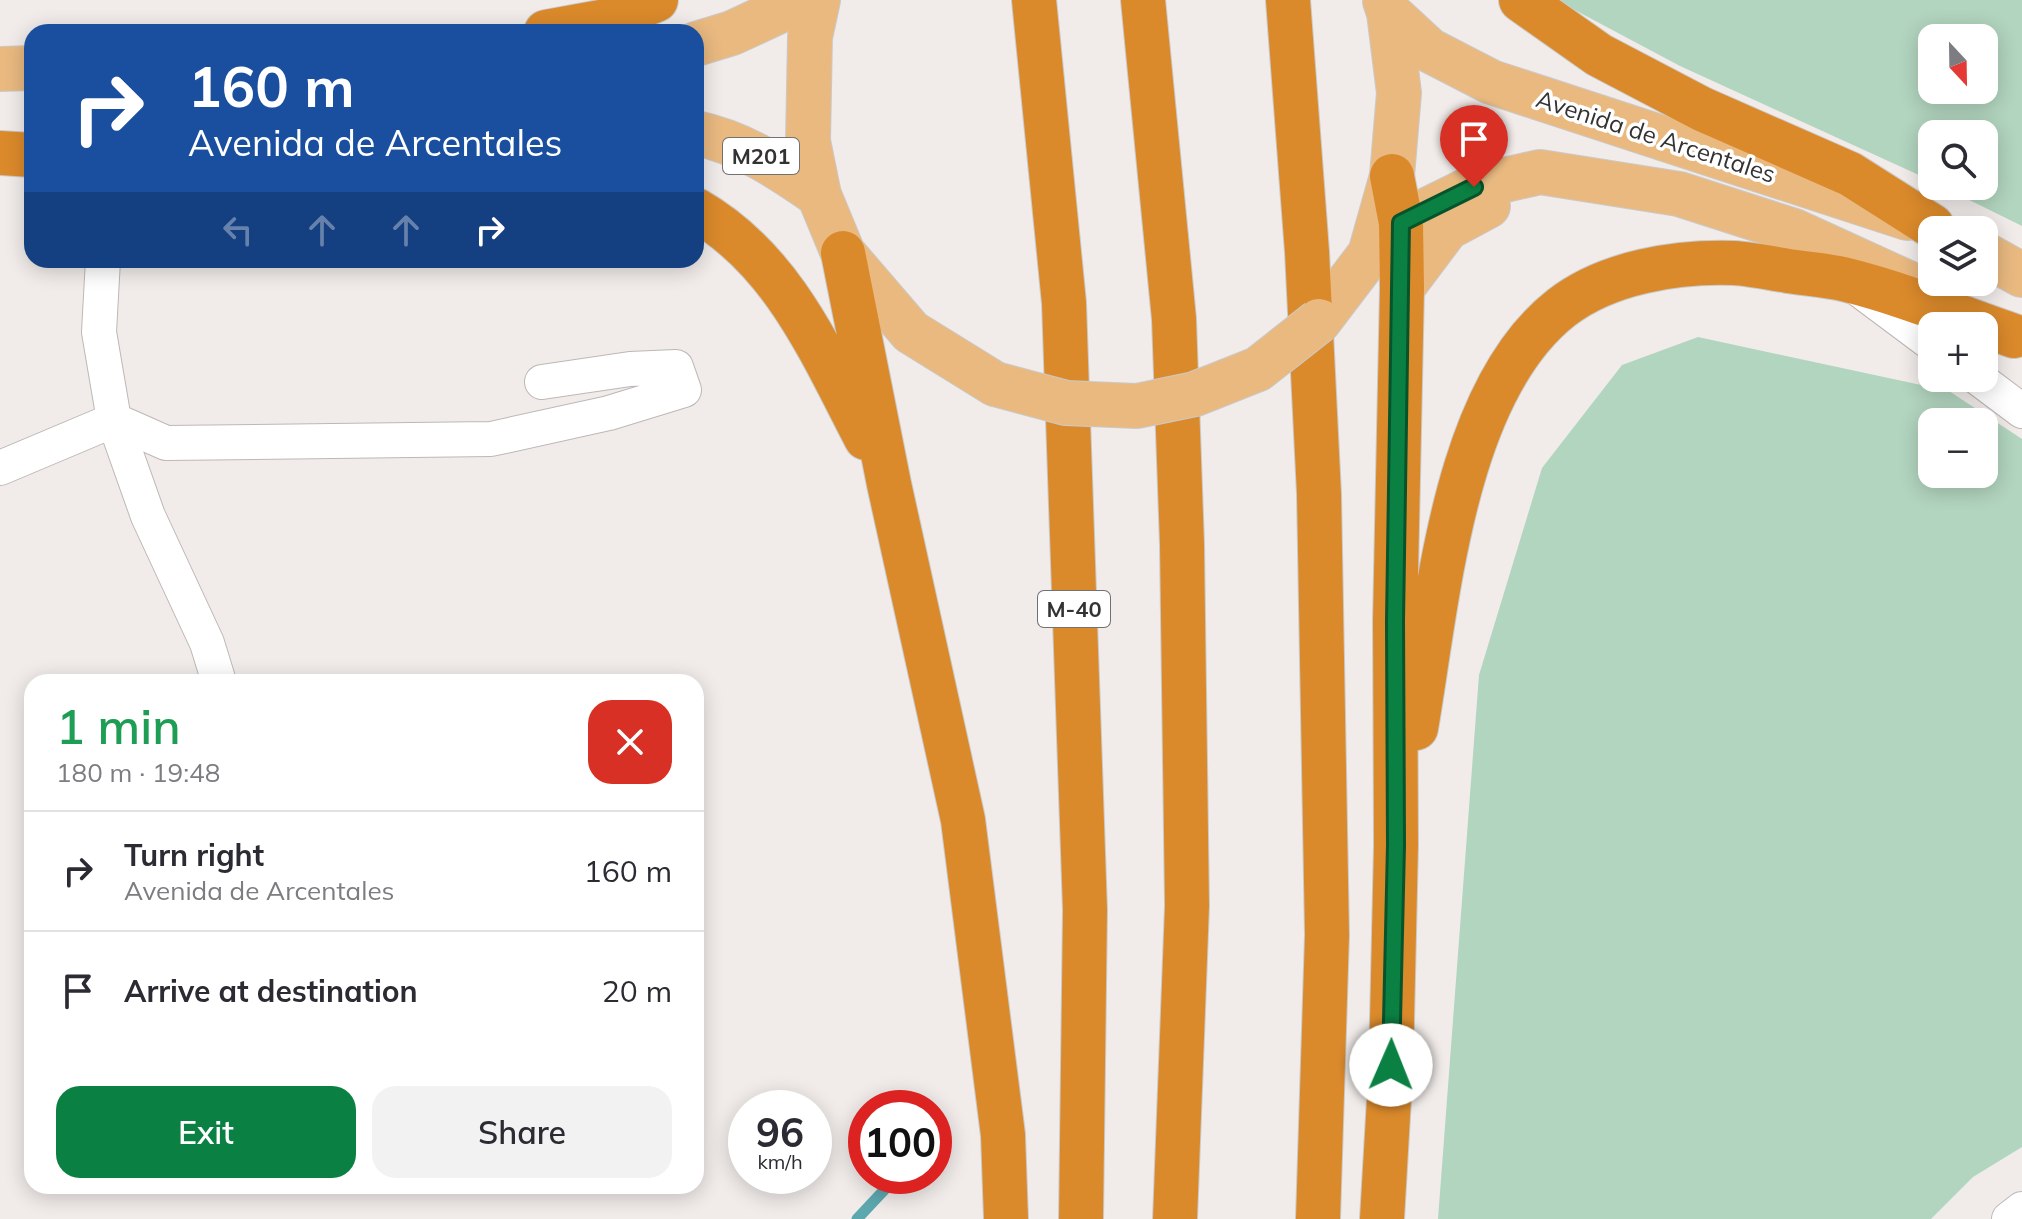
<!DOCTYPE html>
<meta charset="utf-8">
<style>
:root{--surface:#fff;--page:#f2f2f3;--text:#2b2b33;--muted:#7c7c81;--line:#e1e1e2;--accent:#0b8043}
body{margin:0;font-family:Mulish,sans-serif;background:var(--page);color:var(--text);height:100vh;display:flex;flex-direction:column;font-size:30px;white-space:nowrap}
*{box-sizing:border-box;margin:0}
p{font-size:26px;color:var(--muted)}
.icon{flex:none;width:44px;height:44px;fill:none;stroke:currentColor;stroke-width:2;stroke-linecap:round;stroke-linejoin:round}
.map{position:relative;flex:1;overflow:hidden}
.sheet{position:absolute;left:24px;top:674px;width:680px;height:520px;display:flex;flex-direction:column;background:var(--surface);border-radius:24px;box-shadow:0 4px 20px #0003}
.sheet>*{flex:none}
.banner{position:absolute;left:24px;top:24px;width:680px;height:244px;border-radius:24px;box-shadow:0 4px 20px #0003;background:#1a4fa0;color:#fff;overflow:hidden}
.needle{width:52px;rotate:158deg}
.controls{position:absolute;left:1918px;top:24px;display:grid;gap:16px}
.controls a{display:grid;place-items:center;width:80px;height:80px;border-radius:16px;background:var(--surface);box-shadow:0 4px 20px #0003;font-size:40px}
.speed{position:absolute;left:728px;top:1090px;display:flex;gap:16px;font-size:40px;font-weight:700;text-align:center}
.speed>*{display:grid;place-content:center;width:104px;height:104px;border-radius:50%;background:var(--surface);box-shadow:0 4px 20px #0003;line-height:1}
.speed small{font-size:20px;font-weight:400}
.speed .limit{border:12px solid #d22;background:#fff;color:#111}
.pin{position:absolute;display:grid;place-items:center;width:68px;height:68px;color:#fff;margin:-82px -34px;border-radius:50% 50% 50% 0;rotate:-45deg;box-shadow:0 0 8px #0007}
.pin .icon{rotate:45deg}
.me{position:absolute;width:88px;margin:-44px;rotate:1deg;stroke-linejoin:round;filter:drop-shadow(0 0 6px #0008)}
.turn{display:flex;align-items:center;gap:28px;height:168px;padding:0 32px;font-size:36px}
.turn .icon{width:104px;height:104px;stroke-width:2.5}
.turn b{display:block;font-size:56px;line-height:68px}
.lanes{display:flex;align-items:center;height:76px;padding:0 32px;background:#0003;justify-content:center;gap:40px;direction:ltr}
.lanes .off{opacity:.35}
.round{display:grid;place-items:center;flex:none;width:84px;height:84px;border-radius:24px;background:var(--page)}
.head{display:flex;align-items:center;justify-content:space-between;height:136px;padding:0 32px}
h1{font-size:48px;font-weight:600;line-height:60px;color:#1e9e55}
.action{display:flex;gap:16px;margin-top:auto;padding:16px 32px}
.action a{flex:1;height:92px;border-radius:24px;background:var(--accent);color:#fff;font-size:32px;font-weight:600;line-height:92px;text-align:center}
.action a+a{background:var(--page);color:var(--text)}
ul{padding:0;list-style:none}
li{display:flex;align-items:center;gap:24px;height:120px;padding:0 32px;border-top:2px solid var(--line)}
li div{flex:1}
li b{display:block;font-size:30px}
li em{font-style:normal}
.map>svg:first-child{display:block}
.green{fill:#b2d5bf;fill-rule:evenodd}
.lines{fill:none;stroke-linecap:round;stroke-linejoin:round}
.stream{stroke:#5da7af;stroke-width:11}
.street-casing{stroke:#bdb8b6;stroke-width:36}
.primary-casing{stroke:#cacaca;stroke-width:46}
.highway-casing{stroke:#cacaca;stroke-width:46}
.street{stroke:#fff;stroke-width:34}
.primary{stroke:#e9b980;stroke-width:44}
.highway{stroke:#db8a2b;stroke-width:44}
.primary-bridge-casing{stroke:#cacaca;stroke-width:46;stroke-linecap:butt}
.primary-bridge{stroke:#e9b980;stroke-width:44}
.route-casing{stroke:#07532c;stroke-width:20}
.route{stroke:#0b8043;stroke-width:14}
.labels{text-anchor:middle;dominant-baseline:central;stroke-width:7;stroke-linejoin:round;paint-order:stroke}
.shield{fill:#fff;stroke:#727070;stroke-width:2}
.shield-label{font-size:22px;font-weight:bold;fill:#353332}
.street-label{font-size:24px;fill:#353332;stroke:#fff}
</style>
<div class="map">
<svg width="2022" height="1219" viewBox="0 0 2022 1219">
<rect width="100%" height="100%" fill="#f1ecea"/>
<path class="green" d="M1556,0H2022V226L1941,186H1984V134H1932V181L1680,66ZM1932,38H1984V90H1932Z
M1698,337L1949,391L2022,439V1147L1973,1177L1931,1219H1438L1479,675L1542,468L1622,365ZM1932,422H1984V474H1932Z"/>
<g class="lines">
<path class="stream" d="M857,1219L887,1187"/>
<g class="street-casing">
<path id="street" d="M1857,288L1932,344
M1978,378L2022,411
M114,420L166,443L491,439L609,413L684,390L676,367L630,369L542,382
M114,420L148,516L207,643L219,682
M0,468L114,420L99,332L103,260
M2009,1219L2022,1209"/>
</g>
<g class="primary-casing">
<path id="primary" d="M818,0L810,37L808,141L819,195L843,253L911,332L995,384
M1389,13L1429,50L1491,82L1907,218
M696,44L732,33L803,0
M0,69L32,68
M696,133C743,143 780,168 819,195
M1370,254L1401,223L1474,187L1540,172L1679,194L1794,231L1921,289
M1984,254L2022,275
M1402,288L1447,228L1488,206
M1319,321L1370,254L1392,176L1399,93L1389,13L1385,1"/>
</g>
<g class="highway-casing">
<path id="highway" d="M1034,0L1064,303L1085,910L1081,1219
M1143,0L1174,319L1182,544L1187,906L1175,1219
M1288,0L1307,252L1319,494L1327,935L1318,1219
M1521,0L1599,55L1702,109L1850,174L1932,226
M546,32L606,21L656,0
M0,153L32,155
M696,210C783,260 821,352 866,438
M843,253L889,484L963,820L1003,1135L1006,1219
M1416,728C1438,601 1453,393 1561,308C1607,272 1677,261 1734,263C1751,264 1770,268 1788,271C1807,274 1828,275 1847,280C1903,294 1959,317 2014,336
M1382,1219L1391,1065L1396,845L1395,621L1402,288L1401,223L1392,176"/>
</g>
<use href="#street" class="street"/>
<use href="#primary" class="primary"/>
<use href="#highway" class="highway"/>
<g class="primary-bridge-casing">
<path id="primary-bridge" d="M995,384L1066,403L1137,406L1195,394L1258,369L1319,321"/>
</g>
<use href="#primary-bridge" class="primary-bridge"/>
</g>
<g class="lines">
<g class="route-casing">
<path id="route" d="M1391,1065L1396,845L1395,621L1401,223L1474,187"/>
</g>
<use href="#route" class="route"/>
</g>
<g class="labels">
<g class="shield">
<rect x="723" y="138" width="76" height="36" rx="6"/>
<rect x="1038" y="591" width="72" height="36" rx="6"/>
</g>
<g class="shield-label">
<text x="761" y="156">M201</text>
<text x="1074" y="609">M-40</text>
</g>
<g class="street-label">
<text transform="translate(1656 136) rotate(18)">Avenida de Arcentales</text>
</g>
</g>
</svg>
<div class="controls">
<a><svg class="needle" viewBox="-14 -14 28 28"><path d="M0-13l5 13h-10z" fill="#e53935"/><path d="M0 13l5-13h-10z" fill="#7c7c81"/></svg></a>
<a><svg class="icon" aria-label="search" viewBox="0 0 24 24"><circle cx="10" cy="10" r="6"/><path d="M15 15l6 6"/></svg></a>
<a><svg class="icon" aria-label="layers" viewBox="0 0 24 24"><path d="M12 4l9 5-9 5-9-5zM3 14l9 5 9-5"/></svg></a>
<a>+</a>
<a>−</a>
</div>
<div class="speed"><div>96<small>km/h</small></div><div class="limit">100</div></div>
<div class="pin" style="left:1474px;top:187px;background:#d93025"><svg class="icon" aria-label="arrive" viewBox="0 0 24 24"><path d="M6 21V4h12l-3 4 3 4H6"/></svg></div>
<svg class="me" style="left:1391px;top:1065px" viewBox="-20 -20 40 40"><circle r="19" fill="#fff"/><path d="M0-13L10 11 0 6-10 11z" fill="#0b8043"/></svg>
<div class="banner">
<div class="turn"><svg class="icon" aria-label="right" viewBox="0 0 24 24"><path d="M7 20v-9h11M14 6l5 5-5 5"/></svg><div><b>160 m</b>Avenida de Arcentales</div></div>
<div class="lanes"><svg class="icon off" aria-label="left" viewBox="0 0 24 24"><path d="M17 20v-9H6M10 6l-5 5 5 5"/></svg><svg class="icon off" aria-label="ahead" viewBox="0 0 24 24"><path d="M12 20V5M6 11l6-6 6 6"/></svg><svg class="icon off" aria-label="ahead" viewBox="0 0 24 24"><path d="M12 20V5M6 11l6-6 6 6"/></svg><svg class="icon" aria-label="right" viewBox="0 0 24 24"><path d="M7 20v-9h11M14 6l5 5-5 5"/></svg></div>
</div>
<section class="sheet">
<div class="head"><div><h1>1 min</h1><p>180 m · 19:48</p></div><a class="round" style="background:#d93025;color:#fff"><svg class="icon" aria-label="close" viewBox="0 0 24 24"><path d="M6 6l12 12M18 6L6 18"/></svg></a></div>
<ul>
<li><svg class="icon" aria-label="right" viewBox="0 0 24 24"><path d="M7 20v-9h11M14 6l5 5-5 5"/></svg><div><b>Turn right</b><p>Avenida de Arcentales</p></div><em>160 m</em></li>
<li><svg class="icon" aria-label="arrive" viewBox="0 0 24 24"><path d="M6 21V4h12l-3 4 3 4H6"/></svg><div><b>Arrive at destination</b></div><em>20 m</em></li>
</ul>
<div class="action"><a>Exit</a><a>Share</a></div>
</section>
</div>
